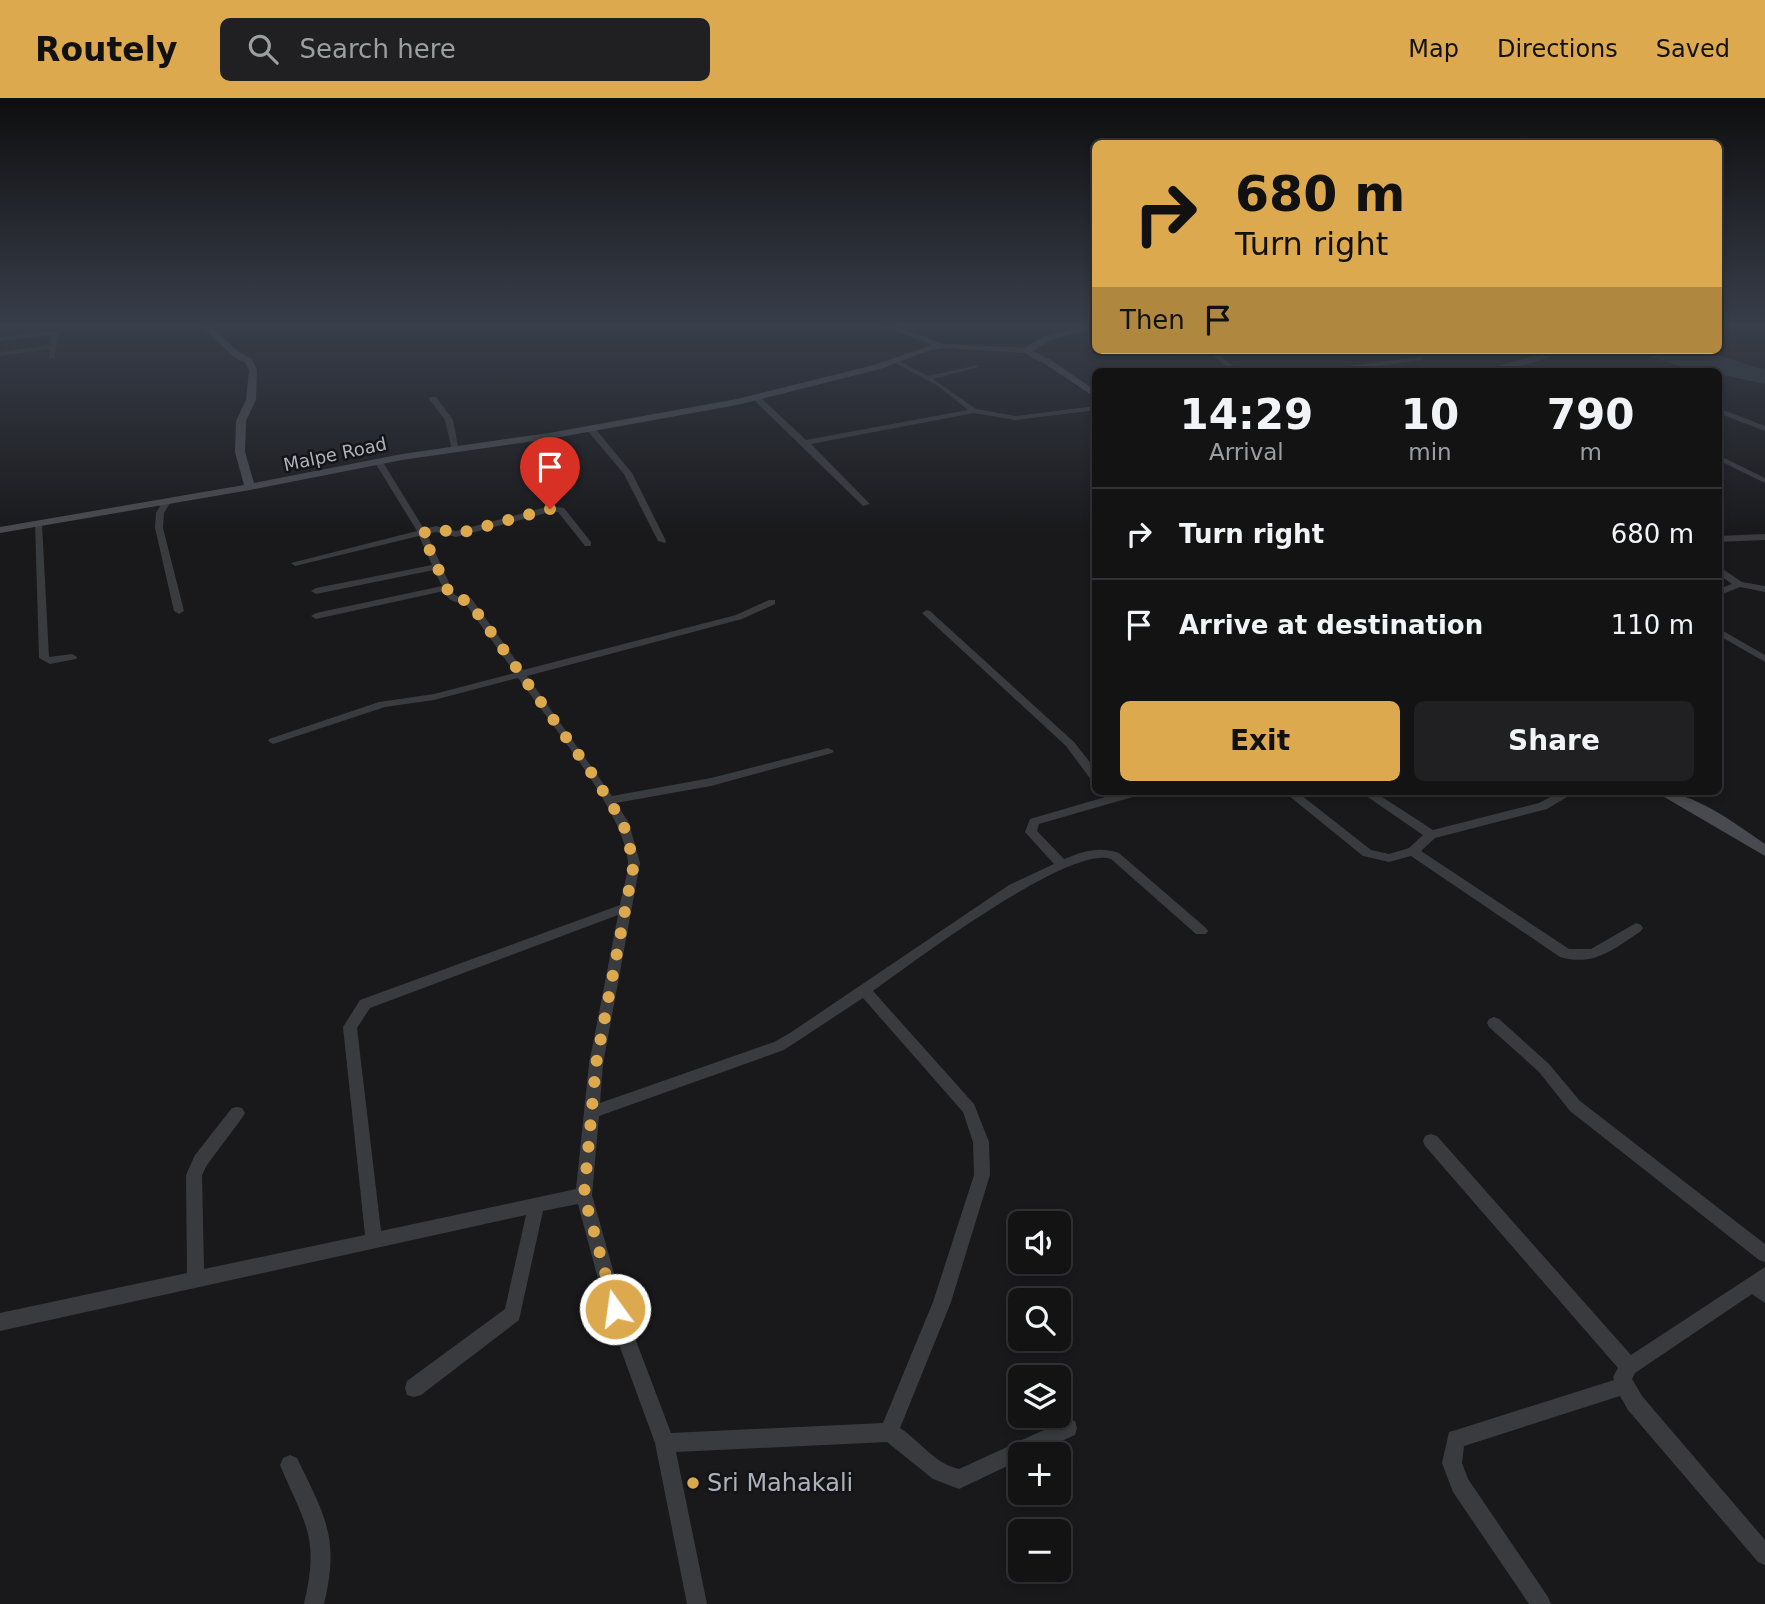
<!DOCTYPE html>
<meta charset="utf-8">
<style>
:root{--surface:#131314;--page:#202022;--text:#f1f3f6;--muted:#9d9ea0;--line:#323234;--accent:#dda94e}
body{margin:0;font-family:"DejaVu Sans",sans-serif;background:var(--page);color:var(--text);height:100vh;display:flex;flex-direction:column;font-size:26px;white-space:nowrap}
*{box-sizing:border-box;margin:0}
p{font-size:23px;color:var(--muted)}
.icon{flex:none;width:38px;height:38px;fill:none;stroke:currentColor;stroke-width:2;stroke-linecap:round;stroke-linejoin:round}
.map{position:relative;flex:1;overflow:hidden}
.drawer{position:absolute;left:1092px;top:270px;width:630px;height:427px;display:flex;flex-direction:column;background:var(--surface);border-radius:10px;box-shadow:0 4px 10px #0003,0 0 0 2px var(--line)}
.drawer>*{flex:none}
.guide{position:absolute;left:1092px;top:42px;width:630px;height:214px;border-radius:10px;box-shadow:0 4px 10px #0003,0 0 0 2px var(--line);background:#dda94e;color:#111;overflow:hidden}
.buttons{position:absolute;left:1008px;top:1113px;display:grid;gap:14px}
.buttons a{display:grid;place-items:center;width:63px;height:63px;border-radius:10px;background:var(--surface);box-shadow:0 4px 10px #0003,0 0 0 2px var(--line);font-size:35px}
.pin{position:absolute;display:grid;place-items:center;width:60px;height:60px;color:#fff;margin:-72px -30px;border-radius:50% 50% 50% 0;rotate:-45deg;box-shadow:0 0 7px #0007}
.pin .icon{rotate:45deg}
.me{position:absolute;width:77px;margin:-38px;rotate:346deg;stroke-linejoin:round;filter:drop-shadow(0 0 5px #0008)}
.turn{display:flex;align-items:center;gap:24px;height:147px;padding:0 28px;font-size:32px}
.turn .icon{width:91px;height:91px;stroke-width:2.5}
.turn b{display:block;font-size:49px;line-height:60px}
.then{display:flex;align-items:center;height:66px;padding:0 28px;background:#0003;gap:14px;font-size:26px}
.eta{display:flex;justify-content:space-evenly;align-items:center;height:119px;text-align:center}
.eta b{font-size:42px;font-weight:700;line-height:49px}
.button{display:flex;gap:14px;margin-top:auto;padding:14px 28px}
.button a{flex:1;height:80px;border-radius:10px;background:var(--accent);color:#111;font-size:28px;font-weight:700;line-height:80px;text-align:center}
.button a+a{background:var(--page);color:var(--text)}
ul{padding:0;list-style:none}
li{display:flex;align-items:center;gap:21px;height:91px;padding:0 28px;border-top:2px solid var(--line)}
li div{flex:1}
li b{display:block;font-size:26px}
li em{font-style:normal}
header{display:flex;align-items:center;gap:42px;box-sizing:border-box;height:98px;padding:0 35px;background:var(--accent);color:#111}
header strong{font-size:33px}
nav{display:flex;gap:38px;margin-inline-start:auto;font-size:24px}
.search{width:490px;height:63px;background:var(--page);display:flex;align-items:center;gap:18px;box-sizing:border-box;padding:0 24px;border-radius:10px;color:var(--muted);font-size:26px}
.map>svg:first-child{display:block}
.water{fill:#343c42}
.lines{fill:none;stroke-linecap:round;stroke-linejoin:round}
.street{fill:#3a3b3f;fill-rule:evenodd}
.secondary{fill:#494a4f;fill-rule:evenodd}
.route{stroke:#dda94e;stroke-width:12;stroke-dasharray:0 21.6}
.poi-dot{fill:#dda94e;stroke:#141416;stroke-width:2.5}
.labels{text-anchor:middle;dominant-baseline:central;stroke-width:5;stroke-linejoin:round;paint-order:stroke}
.far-street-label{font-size:18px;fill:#adb1b9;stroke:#141416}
.near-poi-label{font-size:24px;fill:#adb1b9;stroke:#141416;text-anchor:start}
</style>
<header>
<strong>Routely</strong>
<div class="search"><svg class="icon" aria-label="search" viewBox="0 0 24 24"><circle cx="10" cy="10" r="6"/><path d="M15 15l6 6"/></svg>Search here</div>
<nav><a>Map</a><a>Directions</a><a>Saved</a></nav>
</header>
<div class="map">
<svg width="1765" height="1506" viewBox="0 0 1765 1506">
<rect width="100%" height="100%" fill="#19191b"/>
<path class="water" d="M1640,252H1702L1765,272V286L1719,276L1718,273L1687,270L1645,257Z"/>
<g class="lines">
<path class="street" d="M56,233L59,235L54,261L49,260L50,251L0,258V254L51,247L52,237L0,243V239Z
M1099,252H1139L1113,257Z
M1156,252H1165L1173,255L1213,252L1240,273H1233L1209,255L1172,259Z
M1555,252H1565C1543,264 1505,273 1480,273Z
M1420,259L1422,260V262L1339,273H1320L1323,271Z
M893,262H897L928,278L978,267V269L933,281L976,311L1015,318L1096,308V312L1015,322L974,315L811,346L870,406L863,408L752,300L759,298L806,342L968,312L938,288L893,264Z
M430,299H436L453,322L459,354L452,352L445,322L429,301Z
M1718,310L1765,328V333L1718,315Z
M587,328H593L632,375L666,443L665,445L658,443L624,376L587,332Z
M1718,357L1765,380V385L1718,362Z
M375,361H381L424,431L436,428L456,433L550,408L564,410L591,444V448H585L558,414H550L456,439L436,434L427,436L454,496L459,499L471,500L523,572L736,517L769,502H775V506L742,521L527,578L612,698L711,680L828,650L834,653L832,655L711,688L616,705L629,725L640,765L603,966L600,1005L774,944L790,935L1009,787L1054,766L1025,734L1030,721L1126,693H1145L1143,696L1039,726L1037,733L1064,761C1083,753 1099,748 1119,755L1206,830L1208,833L1206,836H1196L1111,761C1068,747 913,865 873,893L974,1006L989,1044L990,1077L951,1204L900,1330C920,1343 935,1366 959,1371L1068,1321L1075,1323L1077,1330L1075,1337L1033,1356H1020V1362L959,1391L933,1381L887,1344L676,1354L707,1506H687L655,1345L606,1211L578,1106L543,1113L519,1222L421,1297L414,1299L407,1297L405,1290L407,1283L505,1211L526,1117L0,1233V1215L187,1175L186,1077L195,1057L232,1010L237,1009L242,1010L245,1015L242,1020L207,1067L202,1077L204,1171L365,1137L343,929L360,902L620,807C622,794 628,777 628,764C624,714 549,623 518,580L434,602L385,609L273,646L268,643L269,641L379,604L434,596L515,575L465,505C455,505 448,503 444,493L316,521L311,518L316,515L442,488L434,472L316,496L311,493L316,490L432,467L419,438L295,468L291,465L417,433L374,363ZM618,817L589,966L576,1091L381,1133L357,930L370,910ZM863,900L963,1014L973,1044L974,1077L933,1204L883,1325L671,1335L624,1211L592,1097L599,1018L784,952Z
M163,403L170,405L164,415L163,430L184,513L179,516L174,513L155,430L156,415Z
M35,424L42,426L49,559L72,556L77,559L76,561L50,566L39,560Z
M1765,436V442L1718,444V438Z
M1718,452L1721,453L1722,458L1718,461Z
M1718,468L1742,484L1765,488V494L1740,489L1718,498V491L1732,486L1718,476Z
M927,512L930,513L1074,644L1096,672V683H1092L1066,648L924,517L922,515Z
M1718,530L1765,557V564L1718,537Z
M1283,693H1296L1371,752L1389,756L1409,750L1423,737L1359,693H1373L1433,732L1539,705L1562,693H1577L1547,711L1435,740L1421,753L1569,851H1591L1636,825L1641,827L1643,830L1641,833C1614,851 1594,869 1560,859L1411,758L1389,764L1363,758Z
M1494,919L1499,921L1549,966L1580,1003L1765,1146V1164L1759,1162L1570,1013L1539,974L1489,929L1487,925L1489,921Z
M1431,1036L1437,1038L1631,1257L1765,1169V1205L1752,1196L1635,1275L1632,1281L1642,1298L1765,1442V1467L1758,1464L1628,1312L1620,1298L1464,1348L1462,1365L1468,1381L1548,1499L1551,1506H1529L1453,1394L1442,1365L1449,1334L1456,1332L1614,1282L1613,1279L1618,1270L1425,1048L1423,1043L1425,1038Z
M290,1357L297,1360C325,1418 340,1440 324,1506H304C320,1438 305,1427 280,1367L283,1360Z"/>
<path class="secondary" d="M199,226H208L240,255L252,261L257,272L256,302L246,323L245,354L254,385L402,356L549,335L737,301L874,267L932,247L878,226H889L943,246L1024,250L1045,238L1096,226V229L1051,242L1032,253L1051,262L1096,293V300L1045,266L1024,255L945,250L931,252L880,271L737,307L549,341L402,362L250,392L0,435V429L244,387L235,354L236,323L246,302L249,272L245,265L234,259Z
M1654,693C1693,693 1733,724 1765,746V758Z"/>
</g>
<linearGradient id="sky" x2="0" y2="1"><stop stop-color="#0e0e0f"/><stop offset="0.52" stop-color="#383e4a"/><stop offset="1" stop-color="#383e4a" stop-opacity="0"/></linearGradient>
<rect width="1765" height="437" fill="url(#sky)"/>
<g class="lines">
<path class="route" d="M550,411L456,436L440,431L422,435L450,497L457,502H468L593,677L623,725L634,765L596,966L584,1097L615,1211"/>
</g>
<circle class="poi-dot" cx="693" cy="1385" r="7"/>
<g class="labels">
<g class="far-street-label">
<text transform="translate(335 356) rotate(-12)">Malpe Road</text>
</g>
<g class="near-poi-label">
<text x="707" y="1385">Sri Mahakali</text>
</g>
</g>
</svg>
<div class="buttons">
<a><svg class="icon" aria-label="sound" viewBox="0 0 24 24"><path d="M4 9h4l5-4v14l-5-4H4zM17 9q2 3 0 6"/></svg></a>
<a><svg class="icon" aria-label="search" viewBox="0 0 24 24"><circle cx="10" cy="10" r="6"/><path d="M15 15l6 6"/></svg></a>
<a><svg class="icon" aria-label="layers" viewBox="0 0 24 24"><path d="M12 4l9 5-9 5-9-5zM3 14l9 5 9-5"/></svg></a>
<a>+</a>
<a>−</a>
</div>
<div class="pin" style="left:550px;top:411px;background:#d93025"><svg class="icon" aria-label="arrive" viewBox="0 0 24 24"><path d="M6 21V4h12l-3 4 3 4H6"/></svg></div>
<svg class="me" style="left:615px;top:1211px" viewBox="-20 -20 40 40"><circle r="17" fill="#dda94e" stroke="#fff" stroke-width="3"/><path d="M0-11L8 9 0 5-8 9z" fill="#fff"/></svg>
<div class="guide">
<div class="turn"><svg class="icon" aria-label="right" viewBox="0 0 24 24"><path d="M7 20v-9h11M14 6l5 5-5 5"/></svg><div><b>680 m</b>Turn right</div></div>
<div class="then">Then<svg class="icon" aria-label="arrive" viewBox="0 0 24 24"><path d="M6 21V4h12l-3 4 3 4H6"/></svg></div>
</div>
<section class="drawer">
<div class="eta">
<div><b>14:29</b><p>Arrival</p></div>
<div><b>10</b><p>min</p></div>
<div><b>790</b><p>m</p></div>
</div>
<ul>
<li><svg class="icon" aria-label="right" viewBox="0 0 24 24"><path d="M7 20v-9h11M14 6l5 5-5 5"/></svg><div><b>Turn right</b></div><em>680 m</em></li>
<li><svg class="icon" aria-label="arrive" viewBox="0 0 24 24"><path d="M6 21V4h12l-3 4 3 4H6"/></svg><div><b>Arrive at destination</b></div><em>110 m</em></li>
</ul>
<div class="button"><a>Exit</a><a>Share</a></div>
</section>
</div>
